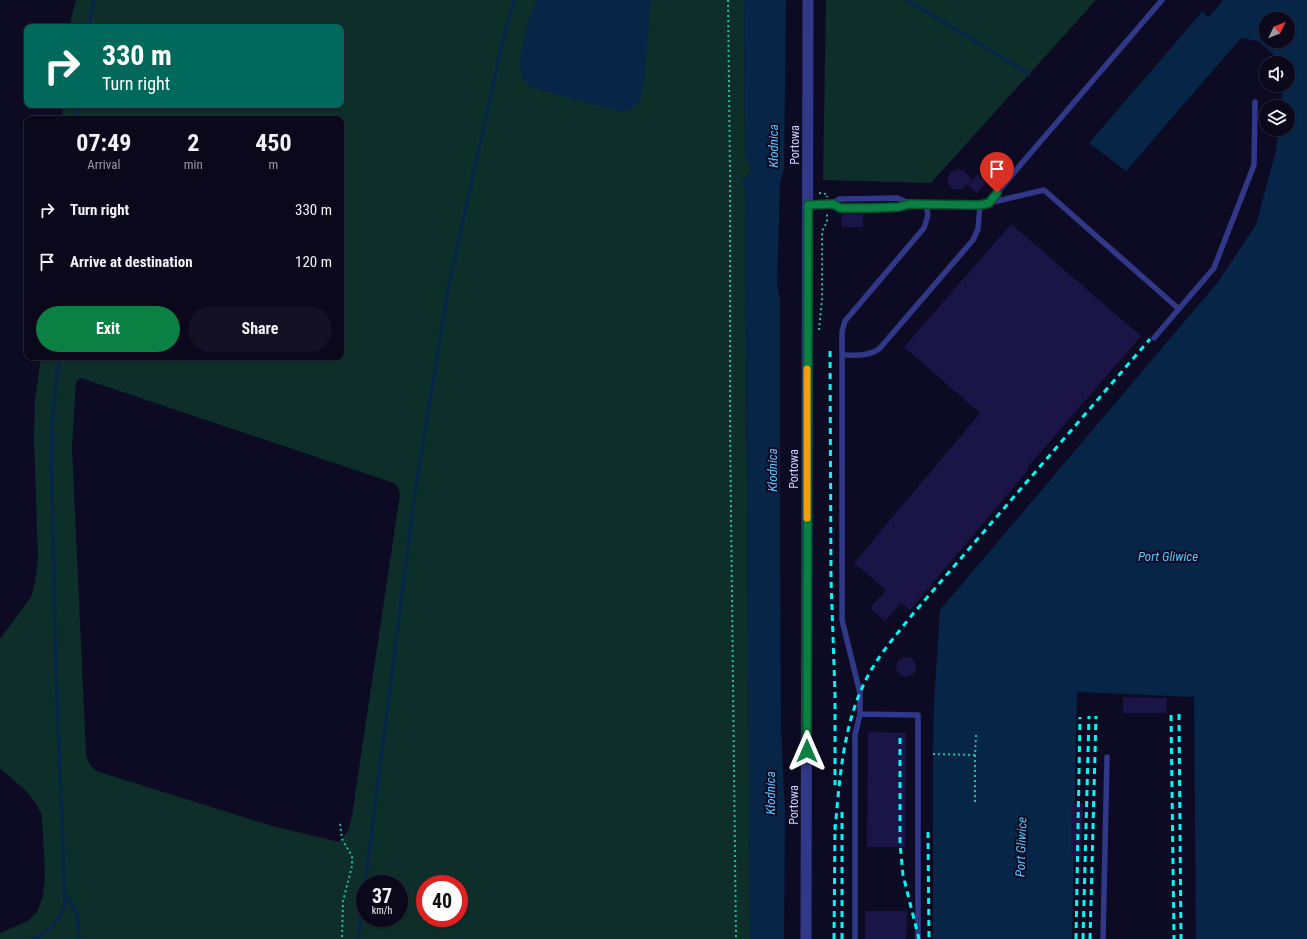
<!DOCTYPE html>
<meta charset="utf-8">
<style>
:root{--surface:#0a081a;--page:#131123;--text:#f1f3f6;--muted:#999aa2;--line:#2a2939;--accent:#0b8043}
body{margin:0;font-family:"Roboto Condensed",sans-serif;background:var(--page);color:var(--text);height:100vh;display:flex;flex-direction:column;font-size:15px;white-space:nowrap}
*{box-sizing:border-box;margin:0}
p{font-size:13px;color:var(--muted)}
.icon{flex:none;width:22px;height:22px;fill:none;stroke:currentColor;stroke-width:2;stroke-linecap:round;stroke-linejoin:round}
.map{position:relative;flex:1;overflow:hidden}
.sheet{position:absolute;left:24px;top:116px;width:320px;height:244px;display:flex;flex-direction:column;background:var(--surface);border-radius:8px;box-shadow:0 1px 3px #0004,0 0 0 1px var(--line)}
.sheet>*{flex:none}
.hud{position:absolute;left:24px;top:24px;width:320px;height:84px;border-radius:8px;box-shadow:0 1px 3px #0004,0 0 0 1px var(--line);background:#00695c;color:#fff;overflow:hidden}
.needle{width:26px;rotate:47deg}
.controls{position:absolute;left:1259px;top:12px;display:grid;gap:8px}
.controls a{display:grid;place-items:center;width:36px;height:36px;border-radius:50%;background:var(--surface);box-shadow:0 1px 3px #0004,0 0 0 1px var(--line);font-size:20px}
.speed{position:absolute;left:356px;top:875px;display:flex;gap:8px;font-size:20px;font-weight:700;text-align:center}
.speed>*{display:grid;place-content:center;width:52px;height:52px;border-radius:50%;background:var(--surface);box-shadow:0 1px 3px #0004,0 0 0 1px var(--line);line-height:1}
.speed small{font-size:10px;font-weight:400}
.speed .limit{border:6px solid #d22;background:#fff;color:#111}
.pin{position:absolute;display:grid;place-items:center;width:34px;height:34px;color:#fff;margin:-41px -17px;border-radius:50% 50% 50% 0;rotate:-45deg;box-shadow:0 0 4px #0007}
.pin .icon{rotate:45deg}
.me{position:absolute;width:44px;margin:-22px;rotate:0deg;stroke-linejoin:round;filter:drop-shadow(0 0 3px #0008)}
.turn{display:flex;align-items:center;gap:14px;height:84px;padding:0 12px;font-size:18px}
.turn .icon{width:52px;height:52px;stroke-width:2.5}
.turn b{display:block;font-size:28px;line-height:34px}
.eta{display:flex;justify-content:space-evenly;align-items:center;height:68px;text-align:center}
.eta b{font-size:24px;font-weight:700;line-height:28px}
.action{display:flex;gap:8px;margin-top:auto;padding:8px 12px}
.action a{flex:1;height:46px;border-radius:24px;background:var(--accent);color:#fff;font-size:16px;font-weight:700;line-height:46px;text-align:center}
.action a+a{background:var(--page);color:var(--text)}
ul{padding:0;list-style:none}
li{display:flex;align-items:center;gap:12px;height:52px;padding:0 12px}
li div{flex:1}
li b{display:block;font-size:15px}
li em{font-style:normal}
.map>svg:first-child{display:block}
.green{fill:#0e2e29;fill-rule:evenodd}
.water{fill:#062547;fill-rule:evenodd}
.lines{fill:none;stroke-linecap:round;stroke-linejoin:round}
.stream{stroke:#062547;stroke-width:3.5}
.building{fill:#1a1546}
.path{stroke:#21bfa3;stroke-width:2;stroke-dasharray:2 3;stroke-linecap:butt}
.service{stroke:#313887;stroke-width:5.5}
.tertiary{stroke:#313887;stroke-width:11}
.rail{stroke:#00f8f4;stroke-width:3;stroke-dasharray:6 5;stroke-linecap:butt}
.route-casing{stroke:#07532c;stroke-width:10}
.route{stroke:#0b8043;stroke-width:7}
.slow{stroke:#f59e0b;stroke-width:7}
.labels{text-anchor:middle;dominant-baseline:central;stroke-width:4;stroke-linejoin:round;paint-order:stroke}
.street-label{font-size:12px;fill:#cdcdff;stroke:#0d0b23}
.water-label{font-size:13px;font-style:italic;fill:#5bc6ff;stroke:#0d0b23}
</style>
<div class="map">
<svg width="1307" height="939" viewBox="0 0 1307 939">
<rect width="100%" height="100%" fill="#0d0b23"/>
<path class="green" d="M76,0H744L745,157L752,169L741,182L745,186L750,939H0V933L28,921L37,912L43,896L45,877L42,815L35,802L27,792L0,768V639L31,597L35,582L38,558L34,438L35,400L41,357H341V119H62L63,105H341V27H69ZM81,378L394,483L398,488L400,494L352,816L348,831L339,842L272,826L96,771L89,764L86,754L72,447L76,381ZM365,884H399V918H365ZM425,884H459V918H425Z
M826,0H1096L931,183L823,180Z"/>
<path class="water" d="M536,0H651L644,82L640,101L633,108L622,112L537,89C533,87 529,85 526,82C511,67 530,19 536,0Z
M744,0H786L784,168L780,183L777,285L780,298V554L781,727L785,813L784,939H750L745,186L741,182L752,169L745,157Z
M1223,0H1307V939H1196L1194,697L1077,692L1072,939H933V754L934,702L940,610L1218,282L1256,225L1276,150L1279,129H1288V107H1281L1283,85H1288V63H1279L1273,54L1258,41L1241,38L1126,171L1089,143L1202,12L1209,17ZM1266,19H1288V41H1266Z"/>
<g class="lines">
<path class="stream" d="M907,0L1029,74
M88,27L94,0
M78,119V105
M64,890L77,914L79,939
M33,939C52,930 56,924 65,906L55,641L51,436L56,383L60,357
M358,939L415,492L449,284L501,49L514,0"/>
</g>
<path class="building" d="M957,169L964,171L972,180L977,175L986,183L977,193L968,185L972,180L963,188L960,189H953L948,184V177L951,172Z
M842,214H863V227H842Z
M1011,224L1141,336L1027,468L1029,469L910,610L901,603L885,621L870,608L886,590L854,563L980,413L904,347Z
M896 667a10 10 0 1 1 20 0a10 10 0 1 1-20 0Z
M1123,697L1167,698L1166,713H1123Z
M868,732L906,733L905,847H867Z
M1072,803L1083,804L1081,859L1071,858Z
M865,911H907L906,939H865Z"/>
<g class="lines">
<path class="path" d="M728,0L730,171V427L736,939
M819,193L827,194V197
M819,330L822,299V231L827,222V212
M933,754L975,755L976,735
M975,802V755
M340,824L342,839L352,856V866L343,901L342,939"/>
<path class="service" d="M989,203L1022,163L1162,0
M833,204L840,208L899,207L909,203L980,205L1044,190L1179,309
M808,205L833,204L839,199H842L897,198L909,203
M1154,338L1214,268L1254,165L1255,102
M842,355C855,355 869,357 880,348L973,240L978,229L980,205
M860,714V693L842,620V332L845,321L924,228L928,215L926,204
M855,939V735L860,714L918,715V939
M1103,939L1107,757"/>
<path class="tertiary" d="M806,939L808,0"/>
<path class="rail" d="M830,351L831,580L835,693V785
M1179,714L1181,939
M1171,715L1174,939
M900,738V844L903,875L919,939
M835,830C840,776 843,720 870,672C882,651 897,634 912,615L1150,339
M928,832L929,939
M834,939L835,825
M842,939V808
M1076,939L1080,717
M1083,939L1089,716
M1090,939L1096,716"/>
</g>
<g class="lines">
<g class="route-casing">
<path id="route" d="M807,751L808,205L833,204L840,208H871L899,207L909,204L980,205L989,203L997,193"/>
</g>
<use href="#route" class="route"/>
<path class="slow" d="M807,518V369"/>
</g>
<g class="labels">
<g class="street-label">
<text transform="translate(795 145) rotate(-90)">Portowa</text>
<text transform="translate(794 469) rotate(-90)">Portowa</text>
<text transform="translate(794 805) rotate(-90)">Portowa</text>
</g>
<g class="water-label">
<text transform="translate(773 146) rotate(-90)">Kłodnica</text>
<text transform="translate(772 470) rotate(-90)">Kłodnica</text>
<text x="1168" y="556">Port Gliwice</text>
<text transform="translate(770 793) rotate(-90)">Kłodnica</text>
<text transform="translate(1021 847) rotate(-88)">Port Gliwice</text>
</g>
</g>
</svg>
<div class="controls">
<a><svg class="needle" viewBox="-14 -14 28 28"><path d="M0-13l5 13h-10z" fill="#e53935"/><path d="M0 13l5-13h-10z" fill="#999aa2"/></svg></a>
<a><svg class="icon" aria-label="sound" viewBox="0 0 24 24"><path d="M4 9h4l5-4v14l-5-4H4zM17 9q2 3 0 6"/></svg></a>
<a><svg class="icon" aria-label="layers" viewBox="0 0 24 24"><path d="M12 4l9 5-9 5-9-5zM3 14l9 5 9-5"/></svg></a>
</div>
<div class="speed"><div>37<small>km/h</small></div><div class="limit">40</div></div>
<div class="pin" style="left:997px;top:193px;background:#d93025"><svg class="icon" aria-label="arrive" viewBox="0 0 24 24"><path d="M6 21V4h12l-3 4 3 4H6"/></svg></div>
<svg class="me" style="left:807px;top:751px" viewBox="-20 -20 40 40"><path d="M0-17L14 15 0 8-14 15z" fill="#0b8043" stroke="#fff" stroke-width="4"/></svg>
<div class="hud">
<div class="turn"><svg class="icon" aria-label="right" viewBox="0 0 24 24"><path d="M7 20v-9h11M14 6l5 5-5 5"/></svg><div><b>330 m</b>Turn right</div></div>
</div>
<section class="sheet">
<div class="eta">
<div><b>07:49</b><p>Arrival</p></div>
<div><b>2</b><p>min</p></div>
<div><b>450</b><p>m</p></div>
</div>
<ul>
<li><svg class="icon" aria-label="right" viewBox="0 0 24 24"><path d="M7 20v-9h11M14 6l5 5-5 5"/></svg><div><b>Turn right</b></div><em>330 m</em></li>
<li><svg class="icon" aria-label="arrive" viewBox="0 0 24 24"><path d="M6 21V4h12l-3 4 3 4H6"/></svg><div><b>Arrive at destination</b></div><em>120 m</em></li>
</ul>
<div class="action"><a>Exit</a><a>Share</a></div>
</section>
</div>
